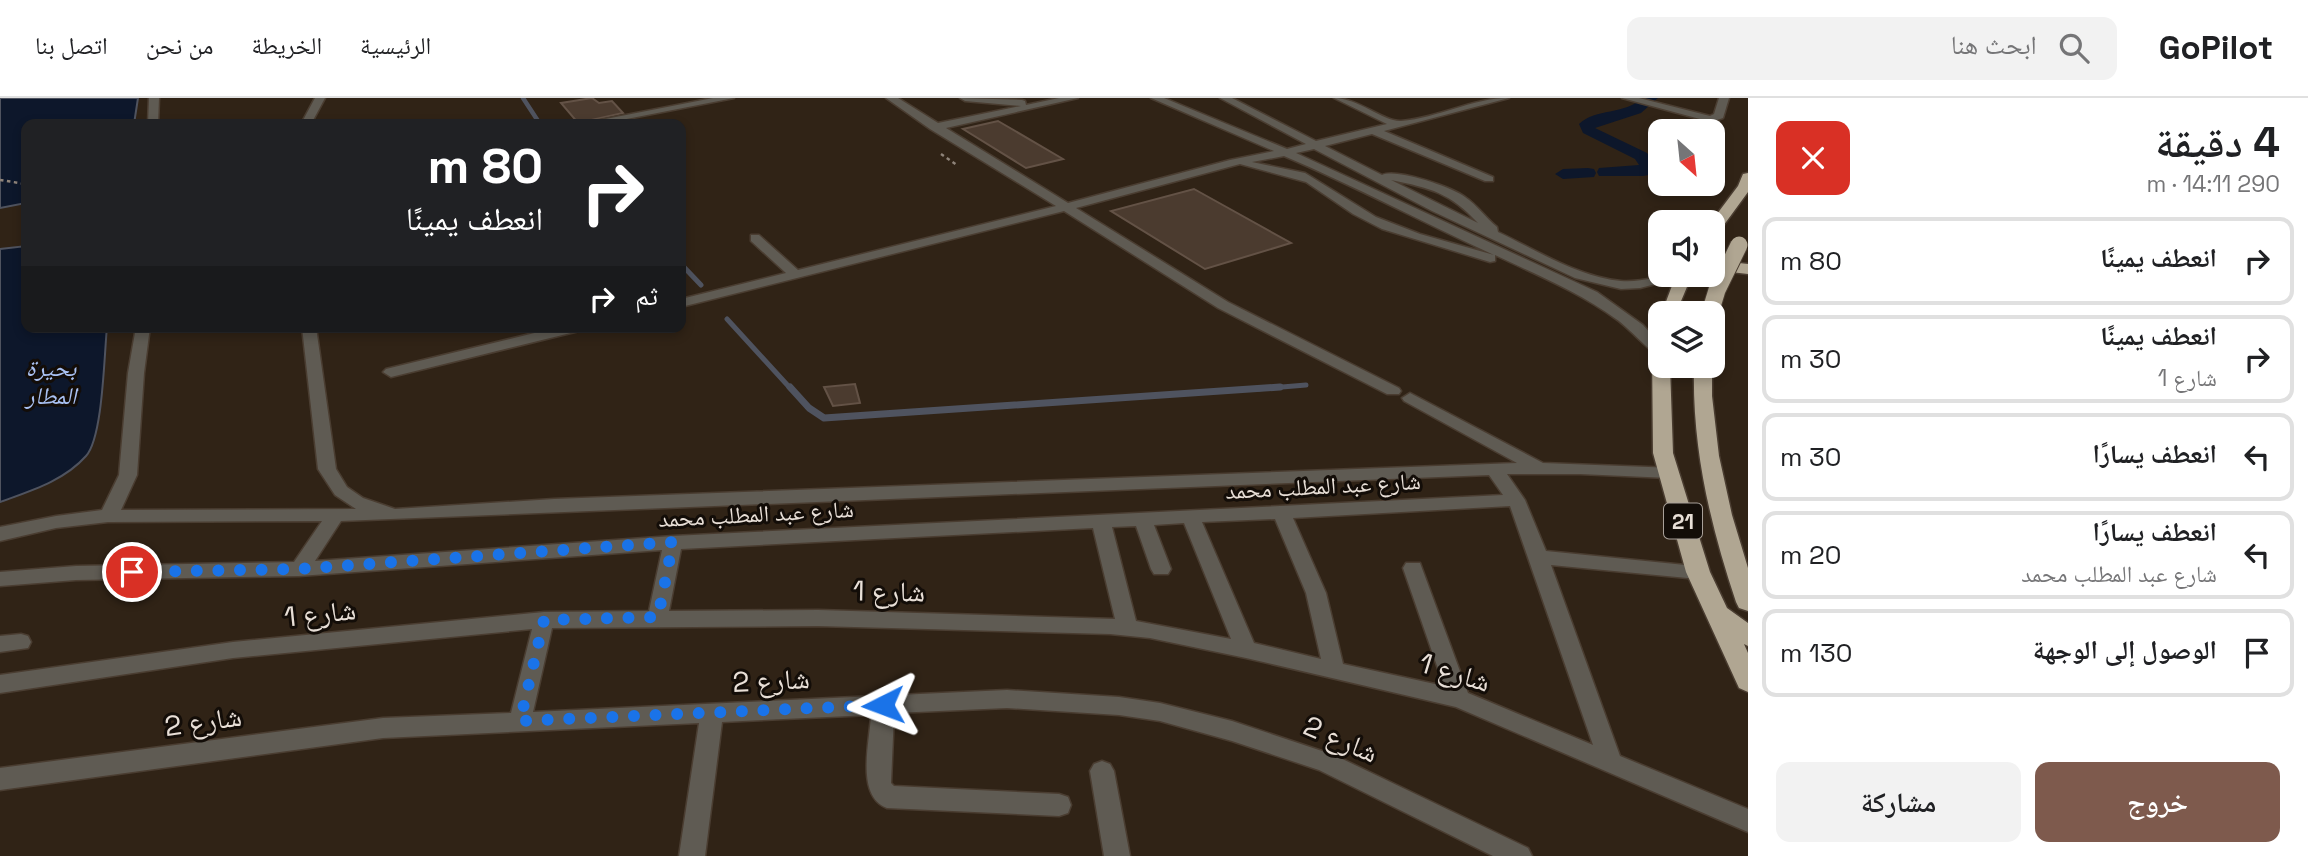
<!DOCTYPE html>
<html lang="ar">
<meta charset="utf-8">
<style>
:root{--surface:#fff;--page:#f2f2f2;--text:#202124;--muted:#757577;--line:#e0e0e0;--accent:#7e5a4d}
body{margin:0;font-family:"Space Grotesk","Noto Naskh Arabic",sans-serif;background:var(--page);color:var(--text);direction:rtl;height:100vh;display:flex;flex-direction:column;font-size:26px;white-space:nowrap}
*{box-sizing:border-box;margin:0}
p{font-size:23px;color:var(--muted)}
.icon{flex:none;width:38px;height:38px;fill:none;stroke:currentColor;stroke-width:2;stroke-linecap:round;stroke-linejoin:round}
.map{position:relative;flex:1;overflow:hidden;direction:ltr}
.drawer{display:flex;flex-direction:column;background:var(--surface);width:560px}
.drawer>*{flex:none}
.guide{position:absolute;left:21px;top:21px;width:665px;height:214px;border-radius:14px;box-shadow:0 4px 10px #0003;direction:rtl;background:#202124;color:#fff;overflow:hidden}
.needle{width:46px;rotate:153deg}
.fabs{position:absolute;left:1648px;top:21px;display:grid;gap:14px}
.fabs a{display:grid;place-items:center;width:77px;height:77px;border-radius:14px;background:var(--surface);box-shadow:0 4px 10px #0003;font-size:35px}
.pin{position:absolute;display:grid;place-items:center;width:60px;height:60px;color:#fff;margin:-30px;border:4px solid #fff;border-radius:50%;box-shadow:0 2px 7px #0007}
.me{position:absolute;width:77px;margin:-38px;rotate:267deg;stroke-linejoin:round;filter:drop-shadow(0 0 5px #0008)}
.turn{display:flex;align-items:center;gap:24px;height:147px;padding:0 28px;font-size:32px}
.turn .icon{width:91px;height:91px;stroke-width:2.5}
.turn b{display:block;font-size:49px;line-height:60px}
.then{display:flex;align-items:center;height:66px;padding:0 28px;background:#0003;gap:14px;font-size:26px}
.round{display:grid;place-items:center;flex:none;width:74px;height:74px;border-radius:14px;background:var(--page)}
.head{display:flex;align-items:center;justify-content:space-between;height:119px;padding:0 28px}
h1{font-size:42px;font-weight:600;line-height:52px}
.button{display:flex;gap:14px;margin-top:auto;padding:14px 28px}
.button a{flex:1;height:80px;border-radius:14px;background:var(--accent);color:#fff;font-size:28px;font-weight:600;line-height:80px;text-align:center}
.button a+a{background:var(--page);color:var(--text)}
ul{padding:0;list-style:none}
li{display:flex;align-items:center;gap:21px;height:88px;margin:0 14px 10px;padding:0 14px;border:4px solid var(--line);border-radius:14px}
li div{flex:1}
li b{display:block;font-size:26px}
li em{font-style:normal}
header{display:flex;align-items:center;gap:42px;box-sizing:border-box;height:98px;padding:0 35px;background:var(--surface);border-bottom:2px solid var(--line)}
header strong{font-size:33px}
nav{display:flex;gap:38px;margin-inline-start:auto;font-size:24px}
.search{width:490px;height:63px;background:var(--page);display:flex;align-items:center;gap:18px;box-sizing:border-box;padding:0 24px;border-radius:14px;color:var(--muted);font-size:26px}
main{display:flex;flex:1;min-height:0}
.map>svg:first-child{display:block}
.water{fill:#0d172b;stroke:#4f535f;stroke-width:2}
.lines{fill:none;stroke-linecap:round;stroke-linejoin:round}
.stream-far2{stroke:#4f535f;stroke-width:4.5}
.stream-far1{stroke:#4f535f;stroke-width:5}
.stream{stroke:#4f535f;stroke-width:7}
.canal{fill:#0d172b;fill-rule:evenodd}
.building{fill:#4b3b2f;stroke:#635246;stroke-width:2}
.minor-casing{stroke:#4a3d31;stroke-width:3}
.highway-casing{stroke:#4a3d31;stroke-width:3}
.path{stroke:#8f847a;stroke-width:2.5;stroke-dasharray:3.5 3.5;stroke-linecap:butt}
.minor{fill:#5f5b53;fill-rule:evenodd}
.highway{fill:#b0a692;fill-rule:evenodd}
.highway-bridge-casing{stroke:#4a3d31;stroke-width:19;stroke-linecap:butt}
.highway-bridge{stroke:#b0a692;stroke-width:17}
.route{stroke:#1a73e8;stroke-width:12;stroke-dasharray:0 21.6}
.labels{text-anchor:middle;dominant-baseline:central;stroke-width:6;stroke-linejoin:round;paint-order:stroke}
.shield{fill:#130d08;stroke:#a8a099;stroke-width:2}
.shield-label{font-size:21px;font-weight:bold;fill:#e8dfd7}
.street-label{font-size:23px;fill:#e8dfd7;stroke:#130d08}
.water-label{font-size:24px;font-style:italic;fill:#a9c1f2;stroke:#130d08}
.near-street-label{font-size:28px;fill:#e8dfd7;stroke:#130d08}
</style>
<header>
<strong>GoPilot</strong>
<div class="search"><svg class="icon" aria-label="search" viewBox="0 0 24 24"><circle cx="10" cy="10" r="6"/><path d="M15 15l6 6"/></svg>ابحث هنا</div>
<nav><a>الرئيسية</a><a>الخريطة</a><a>من نحن</a><a>اتصل بنا</a></nav>
</header>
<main>
<section class="drawer">
<div class="head"><div><h1>4 دقيقة</h1><p>290 m · 14:11</p></div><a class="round" style="background:#d93025;color:#fff"><svg class="icon" aria-label="close" viewBox="0 0 24 24"><path d="M6 6l12 12M18 6L6 18"/></svg></a></div>
<ul>
<li><svg class="icon" aria-label="right" viewBox="0 0 24 24"><path d="M7 20v-9h11M14 6l5 5-5 5"/></svg><div><b>انعطف يمينًا</b></div><em>80 m</em></li>
<li><svg class="icon" aria-label="right" viewBox="0 0 24 24"><path d="M7 20v-9h11M14 6l5 5-5 5"/></svg><div><b>انعطف يمينًا</b><p>شارع 1</p></div><em>30 m</em></li>
<li><svg class="icon" aria-label="left" viewBox="0 0 24 24"><path d="M17 20v-9H6M10 6l-5 5 5 5"/></svg><div><b>انعطف يسارًا</b></div><em>30 m</em></li>
<li><svg class="icon" aria-label="left" viewBox="0 0 24 24"><path d="M17 20v-9H6M10 6l-5 5 5 5"/></svg><div><b>انعطف يسارًا</b><p>شارع عبد المطلب محمد</p></div><em>20 m</em></li>
<li><svg class="icon" aria-label="arrive" viewBox="0 0 24 24"><path d="M6 21V4h12l-3 4 3 4H6"/></svg><div><b>الوصول إلى الوجهة</b></div><em>130 m</em></li>
</ul>
<div class="button"><a>خروج</a><a>مشاركة</a></div>
</section>
<div class="map">
<svg width="1748" height="758" viewBox="0 0 1748 758">
<rect width="100%" height="100%" fill="#302316"/>
<path class="water" d="M0,0H138L134,26H26V105L0,110Z
M26,148V229H107C104,258 103,339 86,358C64,383 30,393 0,404V151Z"/>
<g class="lines">
<path class="stream-far2" d="M523,0L540,26"/>
<path class="stream-far1" d="M681,166L701,187
M727,221L791,291
M1257,291L1306,287"/>
<path class="stream" d="M790,289L809,310L824,320L1280,289"/>
<path class="canal" d="M1643,0H1658L1641,15L1595,30L1647,55L1656,67L1649,77L1643,78H1599L1597,74L1599,70L1639,67L1635,61L1583,35L1579,26C1596,10 1624,17 1643,0Z
M1588,70L1594,71L1596,75L1594,79L1563,81L1555,76L1563,71Z"/>
</g>
<path class="building" d="M592,0L599,5L612,3L623,15L578,25L561,5Z
M998,23L1063,61L1026,70L963,31Z
M1194,91L1291,145L1205,171L1111,113Z
M855,286L860,305L833,308L824,289Z"/>
<g class="lines">
<g class="minor-casing">
<path id="minor" d="M149,0H159L158,26H148Z
M315,0H325L311,26H301Z
M713,0H734L601,26H580Z
M886,0H898L938,25L1021,8L965,3L960,0L1022,2L1025,3L1026,7L1059,0H1078L946,30L1068,105L1230,62L1274,53L1151,0H1164L1287,51L1306,46L1220,0H1232L1316,43L1387,26L1334,0C1358,0 1384,24 1401,23C1438,20 1472,0 1509,0L1384,33L1493,79V83H1485L1372,36L1325,48L1382,77C1396,70 1452,89 1465,99C1477,107 1486,120 1497,129L1498,134C1536,152 1578,179 1621,183C1640,185 1660,177 1680,177L1679,180L1640,190L1621,191L1575,180L1432,113L1314,51L1296,55L1597,194L1643,227L1661,247V259C1654,258 1627,228 1616,221C1579,194 1537,177 1495,157V163L1490,164L1382,131L1353,116L1306,84L1240,66L1076,110L1228,204L1399,290L1401,293L1399,296H1387L1218,210L1064,113L681,209V201L786,175L751,143V137H759L798,172L1056,108L930,31ZM1284,58C1355,88 1424,125 1494,157L1420,136L1376,119L1305,75L1252,64ZM1391,82C1431,90 1450,95 1478,125Z
M1622,0H1639L1710,18L1714,16L1719,0H1729L1723,20L1711,24Z
M136,229H150L144,275L137,377L121,412L356,411L335,397L318,371L302,229H316L336,371L347,389L363,400L395,411L554,401L1517,365L1404,303L1402,300L1410,295L1543,365L1675,370L1678,374L1669,380L1580,376H1507L1525,402L1546,453L1705,469L1708,474L1705,479L1698,481L1551,467L1620,658L1748,711V734L1456,609L1246,560L1150,540L1110,536L818,528L552,530L533,614L1007,592L1119,599L1160,605L1232,623L1334,657L1528,750L1532,758H1493L1319,672L1232,643L1160,623L1119,617L1007,610L894,615L891,685L894,688L1059,696L1068,699L1071,707L1068,715L1059,718L887,710C855,698 870,643 871,617L722,624L705,758H679L699,625L383,640L0,692V670L383,620L511,615L532,531L233,560L0,595V577L233,544L544,514L649,513L662,452L299,478L76,482L0,488V474L76,468L294,464L322,423L108,424L56,430L0,443V429L56,418L102,412L119,377L128,275ZM1489,377L1503,397L673,438L315,463L341,423ZM1510,408L1593,647L1468,595L1420,465H1406L1403,470L1444,588L1343,566L1326,495L1293,420ZM1275,421L1306,495L1321,561L1254,545L1202,424ZM1184,425L1231,541L1136,523L1112,429L1136,428L1151,471L1154,476H1168L1171,471L1154,427ZM1093,430L1115,521L818,512L669,513L681,451Z
M559,229H585L583,232L391,279L383,274L386,271Z
M21,536L28,538L31,544L28,550L0,554V538Z
M1102,663L1110,666L1114,673L1130,758H1104L1090,673L1094,666Z"/>
</g>
<g class="highway-casing">
<path id="highway" d="M1748,75V94L1718,135L1713,136L1711,124L1738,88L1743,76Z
M1713,162L1748,166V176L1713,172Z
M1676,177H1692L1676,215L1661,217Z
M1661,248V268H1670L1673,355L1710,474L1727,510L1748,525V548L1744,546L1748,555V594L1739,590L1686,474L1653,355L1652,253Z
M1694,268H1712V298L1719,358L1732,417L1748,470V513L1739,510L1736,504C1710,426 1692,350 1694,268Z"/>
</g>
<path class="path" d="M941,56L957,67
M0,82L26,86"/>
<use href="#minor" class="minor"/>
<use href="#highway" class="highway"/>
<g class="highway-bridge-casing">
<path id="highway-bridge" d="M1710,215L1717,192L1739,147"/>
</g>
<use href="#highway-bridge" class="highway-bridge"/>
</g>
<g class="lines">
<path class="route" d="M132,474L299,471L673,444L658,519L544,522L520,623L883,607"/>
</g>
<g class="labels">
<rect class="shield" x="1664" y="405.5" width="38" height="35" rx="5"/>
<g class="shield-label">
<text x="1683" y="423">21</text>
</g>
<g class="street-label">
<text transform="translate(1323 388) rotate(-3)">شارع عبد المطلب محمد</text>
<text transform="translate(756 416) rotate(-3)">شارع عبد المطلب محمد</text>
</g>
<g class="water-label">
<text x="51" y="269">بحيرة<tspan x="51" dy="28">المطار</tspan></text>
</g>
<g class="near-street-label">
<text transform="translate(889 493) rotate(1)">شارع 1</text>
<text transform="translate(320 515) rotate(-6)">شارع 1</text>
<text transform="translate(1455 574) rotate(17)">شارع 1</text>
<text transform="translate(771 582) rotate(-3)">شارع 2</text>
<text transform="translate(203 623) rotate(-8)">شارع 2</text>
<text transform="translate(1341 641) rotate(23)">شارع 2</text>
</g>
</g>
</svg>
<div class="fabs">
<a><svg class="needle" viewBox="-14 -14 28 28"><path d="M0-13l5 13h-10z" fill="#e53935"/><path d="M0 13l5-13h-10z" fill="#757577"/></svg></a>
<a><svg class="icon" aria-label="sound" viewBox="0 0 24 24"><path d="M4 9h4l5-4v14l-5-4H4zM17 9q2 3 0 6"/></svg></a>
<a><svg class="icon" aria-label="layers" viewBox="0 0 24 24"><path d="M12 4l9 5-9 5-9-5zM3 14l9 5 9-5"/></svg></a>
</div>
<div class="pin" style="left:132px;top:474px;background:#d93025"><svg class="icon" aria-label="arrive" viewBox="0 0 24 24"><path d="M6 21V4h12l-3 4 3 4H6"/></svg></div>
<svg class="me" style="left:883px;top:607px" viewBox="-20 -20 40 40"><path d="M0-17L14 15 0 8-14 15z" fill="#1a73e8" stroke="#fff" stroke-width="4"/></svg>
<div class="guide">
<div class="turn"><svg class="icon" aria-label="right" viewBox="0 0 24 24"><path d="M7 20v-9h11M14 6l5 5-5 5"/></svg><div><b>80 m</b>انعطف يمينًا</div></div>
<div class="then">ثم<svg class="icon" aria-label="right" viewBox="0 0 24 24"><path d="M7 20v-9h11M14 6l5 5-5 5"/></svg></div>
</div>
</div>
</main>
